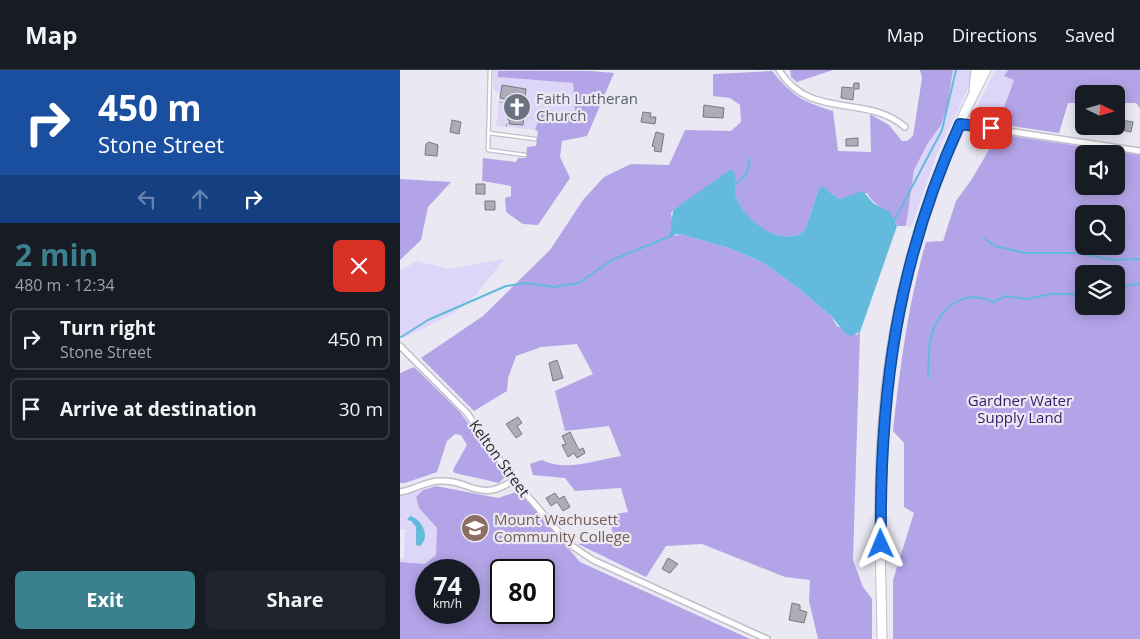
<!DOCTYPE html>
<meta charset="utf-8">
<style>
:root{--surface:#171b24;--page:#20242c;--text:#f1f3f6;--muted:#9ea1a6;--line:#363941;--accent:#3a808d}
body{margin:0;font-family:"Open Sans",sans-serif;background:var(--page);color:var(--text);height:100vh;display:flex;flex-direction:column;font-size:19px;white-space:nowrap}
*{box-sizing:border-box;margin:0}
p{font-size:16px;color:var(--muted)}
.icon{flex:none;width:28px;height:28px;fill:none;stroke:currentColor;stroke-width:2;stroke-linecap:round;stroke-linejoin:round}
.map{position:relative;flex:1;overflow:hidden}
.side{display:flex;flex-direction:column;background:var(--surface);width:400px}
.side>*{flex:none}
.top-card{background:#1a4fa0;color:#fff;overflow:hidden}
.needle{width:32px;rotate:95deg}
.buttons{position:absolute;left:675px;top:15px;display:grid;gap:10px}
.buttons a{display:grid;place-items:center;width:50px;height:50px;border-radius:8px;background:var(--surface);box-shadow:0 2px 12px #0003;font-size:25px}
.speed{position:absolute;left:15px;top:489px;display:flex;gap:10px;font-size:25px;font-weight:700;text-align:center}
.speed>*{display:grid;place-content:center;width:65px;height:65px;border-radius:50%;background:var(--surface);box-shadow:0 2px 12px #0003;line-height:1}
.speed small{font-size:12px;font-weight:400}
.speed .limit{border:2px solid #111;border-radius:8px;background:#fff;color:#111}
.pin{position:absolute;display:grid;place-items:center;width:42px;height:42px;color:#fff;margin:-21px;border-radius:10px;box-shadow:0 2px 8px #0006}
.me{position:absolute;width:55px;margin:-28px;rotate:359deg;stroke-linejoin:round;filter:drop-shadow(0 0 4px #0008)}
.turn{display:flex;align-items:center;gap:18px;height:105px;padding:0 15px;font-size:22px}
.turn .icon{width:65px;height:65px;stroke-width:2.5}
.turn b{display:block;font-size:35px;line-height:42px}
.lanes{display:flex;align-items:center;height:48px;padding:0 15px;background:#0003;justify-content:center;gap:25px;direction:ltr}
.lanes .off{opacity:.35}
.round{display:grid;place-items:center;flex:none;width:52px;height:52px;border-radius:8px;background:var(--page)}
.headline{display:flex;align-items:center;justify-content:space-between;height:85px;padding:0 15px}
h1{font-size:30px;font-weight:700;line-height:38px;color:var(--accent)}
.cta{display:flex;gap:10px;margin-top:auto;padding:10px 15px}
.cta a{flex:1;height:58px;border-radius:8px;background:var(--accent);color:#fff;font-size:20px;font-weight:700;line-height:58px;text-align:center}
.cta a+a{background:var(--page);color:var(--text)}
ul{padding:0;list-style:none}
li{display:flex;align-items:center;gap:15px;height:62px;margin:0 10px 8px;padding:0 5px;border:2px solid var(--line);border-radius:8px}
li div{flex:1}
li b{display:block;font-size:19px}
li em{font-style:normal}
header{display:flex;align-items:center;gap:30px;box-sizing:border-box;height:70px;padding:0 25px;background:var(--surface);border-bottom:1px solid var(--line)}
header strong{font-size:24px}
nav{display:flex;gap:28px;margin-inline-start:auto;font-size:18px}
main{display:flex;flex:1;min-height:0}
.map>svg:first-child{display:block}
.green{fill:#ddd6f8;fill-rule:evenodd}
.forest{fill:#b3a4e8;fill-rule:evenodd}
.water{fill:#63badc}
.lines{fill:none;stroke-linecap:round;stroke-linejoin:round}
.stream{stroke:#63badc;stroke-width:2}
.building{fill:#adadb8;stroke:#797983}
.service-casing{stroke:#c1bfca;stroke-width:5}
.minor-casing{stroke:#c1bfca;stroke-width:8}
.trunk-casing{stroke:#c1bfca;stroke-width:11}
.path{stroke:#9f9ea6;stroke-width:1;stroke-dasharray:4 2.5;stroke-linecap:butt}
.service{stroke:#fff;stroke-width:2.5}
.minor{stroke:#fff;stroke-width:5}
.trunk{stroke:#fff;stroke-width:9}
.route-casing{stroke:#114b97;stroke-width:12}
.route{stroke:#1a73e8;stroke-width:9}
.labels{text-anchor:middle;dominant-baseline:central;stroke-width:4.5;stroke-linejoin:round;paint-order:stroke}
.worship-label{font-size:15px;fill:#5b616d;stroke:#eae8f3;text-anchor:start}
.park-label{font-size:15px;fill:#371b69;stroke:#eae8f3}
.street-label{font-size:15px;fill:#2d2c30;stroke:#eae8f3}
.education-label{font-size:15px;fill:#785e54;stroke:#eae8f3;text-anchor:start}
</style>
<header>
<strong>Map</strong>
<nav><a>Map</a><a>Directions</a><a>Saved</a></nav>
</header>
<main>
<section class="side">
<div class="top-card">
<div class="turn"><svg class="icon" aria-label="right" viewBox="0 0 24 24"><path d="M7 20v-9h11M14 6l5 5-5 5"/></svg><div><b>450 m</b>Stone Street</div></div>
<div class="lanes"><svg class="icon off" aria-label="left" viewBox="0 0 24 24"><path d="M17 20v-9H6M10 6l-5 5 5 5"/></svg><svg class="icon off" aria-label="ahead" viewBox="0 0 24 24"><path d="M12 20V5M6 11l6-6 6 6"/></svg><svg class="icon" aria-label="right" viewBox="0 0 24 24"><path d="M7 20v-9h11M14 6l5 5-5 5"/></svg></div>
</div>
<div class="headline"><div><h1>2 min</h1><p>480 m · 12:34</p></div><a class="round" style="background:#d93025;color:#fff"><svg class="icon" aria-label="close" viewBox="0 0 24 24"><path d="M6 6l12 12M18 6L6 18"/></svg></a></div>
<ul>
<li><svg class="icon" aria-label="right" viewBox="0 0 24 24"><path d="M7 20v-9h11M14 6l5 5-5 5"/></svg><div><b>Turn right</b><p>Stone Street</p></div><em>450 m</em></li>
<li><svg class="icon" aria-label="arrive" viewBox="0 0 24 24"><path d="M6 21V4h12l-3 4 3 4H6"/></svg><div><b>Arrive at destination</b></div><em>30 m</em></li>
</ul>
<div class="cta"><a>Exit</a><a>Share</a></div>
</section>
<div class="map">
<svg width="740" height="569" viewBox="0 0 740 569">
<rect width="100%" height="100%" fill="#eae8f3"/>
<path class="green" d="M93,0H183L98,2V7L173,13L175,43L142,40L135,60L107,57L109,40H111L109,53L123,55L126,31L120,17L102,15L101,28L110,31H99L100,23L93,19Z
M553,0H573V8L537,84L511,157L506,156L514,100L528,73L541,54L547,38Z
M595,0H608L605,6L614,10L598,54L586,52L578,40L579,32Z
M99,33L107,34L105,57L96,56Z
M104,189L76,225L54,243L4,268L0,265V201L16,191L49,199Z
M23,420L16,427L19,438L37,458L36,485L25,494L0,492V489H4L5,459H0V425ZM15,448C23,455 26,463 24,473L17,476C16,466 21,454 7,451Z"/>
<path class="forest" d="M390,0H433L397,12L391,7Z
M520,0H553L547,38L541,55L528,73L514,100L506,156H497C490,138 476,139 467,123L439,129L427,120L419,119L405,160C382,180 344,150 336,127C333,119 335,109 333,100L273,140L271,143L275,166L280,164L329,178L362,192L398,218L431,246L437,256L457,265L460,262L453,490L463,517L472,529V569H418L409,531L410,510L385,507L302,474L266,476L246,507L178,474L214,467L208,445L228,442L221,418L175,421L165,408L133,405L130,394L142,390C165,402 197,390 221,386L209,356L165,361L155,321L193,304L177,274L141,277L116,286L108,308L107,321L74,341L21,288L83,246L150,180L183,130L204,107L231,94L269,95L285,60L331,61L341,52L340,35L330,28L313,26V4L372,1C393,26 401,31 433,41L438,81L471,82L470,44L489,55L502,71H507L513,66L522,8Z
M608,0H740V38L736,33H716V24H684V33H668L659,63L598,54L614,10L604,6Z
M98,1H190L214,3L187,66L162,71L160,87L170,108L138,155L123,154L106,142L105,128L111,126V116L82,111L83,88L116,92L118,88H126L127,77L136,76L138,61L135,60L142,40L175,43L173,13L98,7Z
M598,64L740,85V569H493V510L514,443L504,437V373L493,361C500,297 508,234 526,172L543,171L556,131L572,109ZM684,84H716V116H684ZM684,144H716V176H684ZM684,204H716V236H684Z
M0,109L51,112L28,137L21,170L0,190Z
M14,297L59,341L107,405L99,413L55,403L53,401L54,398L67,375L61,365L55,364L47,371L37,402L5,413H0V303Z
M36,416L98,428L119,421L180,492L350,569H0V492L25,494L36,485L37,458L19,438L16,427L23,420ZM26,500H69V542H26ZM101,500H144V542H101Z"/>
<path class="water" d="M330,100H333C338,109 333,118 336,127C344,149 382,180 405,160L419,119L422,116L439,129L463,121L473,133L490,142L497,156L460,262L451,266L445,263L431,246L398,218L362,192L329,178L280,164L270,165L273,140Z
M10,446C22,449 31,467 20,476L16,475V457L11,451L7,450Z"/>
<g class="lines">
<path class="stream" d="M334,116L346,105L350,89
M493,153L542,60L556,0
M584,168L595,176L625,183H678L712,190L740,189
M716,221L721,217L740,213
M1,267L28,250L106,216L127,213L153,217L179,213L212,190L273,165
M528,307C529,296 528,284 530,272C536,241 561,217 593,232L606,226L626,229L651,224H672L684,230"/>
</g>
<path class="building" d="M454,13H459V19H454L453,30L441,28L442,17L453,18Z
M102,15L126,19L123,55L109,54L110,30L100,28Z
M304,35L324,38L323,48L303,47Z
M243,42L251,43L250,47H256L255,54L241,52Z
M52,50L61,52L59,64L50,62Z
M721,50L733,52L731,62L716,59V51Z
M256,62L264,64L261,82L254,81L255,77L252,76Z
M458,68V76H446V69Z
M29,72L38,75L37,86L25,85L26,74Z
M76,114H85V124H76Z
M85,131H95V140H85Z
M157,290L163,308L153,311L149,293Z
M118,347L122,353L117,356L122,364L116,368L106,354Z
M170,362L179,380L183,378L185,383L177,388L174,383L168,387L162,375L166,374L162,366Z
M155,423L159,429L164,426L170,437L163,441L157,432L151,436L146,428Z
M268,488L278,494L270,503L262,499Z
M392,533L400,535V540L407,542L404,553L389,550Z"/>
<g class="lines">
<g class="service-casing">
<path id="service" d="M90,0L88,80L125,85
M88,63L135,69"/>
</g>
<g class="minor-casing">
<path id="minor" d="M379,0C410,51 466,23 505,57
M560,54L740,81
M0,276L67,343L114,410L169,474L193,490L367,569
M0,422C13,420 25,412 38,411C71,409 78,434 114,410"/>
</g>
<g class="trunk-casing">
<path id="trunk" d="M574,20L576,0
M482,569C481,494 477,417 484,342C494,222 530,106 586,0"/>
</g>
<path class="path" d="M99,32L109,33
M106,57L110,32"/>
<use href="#service" class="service"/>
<use href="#minor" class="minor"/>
<use href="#trunk" class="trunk"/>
</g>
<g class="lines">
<g class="route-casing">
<path id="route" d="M481,474C479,324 497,192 560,54L591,58"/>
</g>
<use href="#route" class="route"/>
</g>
<defs>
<g id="church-disc" transform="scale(1.4375)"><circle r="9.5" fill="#6b7280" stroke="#eae8f3"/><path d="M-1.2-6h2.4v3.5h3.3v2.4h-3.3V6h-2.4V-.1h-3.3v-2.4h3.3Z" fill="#fff"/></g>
<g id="university-disc" transform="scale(1.4375)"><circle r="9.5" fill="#8d6e63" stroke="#eae8f3"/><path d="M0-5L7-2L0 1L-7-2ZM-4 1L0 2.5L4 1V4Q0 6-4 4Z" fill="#fff"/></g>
</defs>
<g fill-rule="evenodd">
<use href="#church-disc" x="117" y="37"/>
<use href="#university-disc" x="75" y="458"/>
</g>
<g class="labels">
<g class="worship-label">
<text x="136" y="28">Faith Lutheran<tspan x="136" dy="17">Church</tspan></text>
</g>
<g class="park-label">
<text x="620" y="330">Gardner Water<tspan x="620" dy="17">Supply Land</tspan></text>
</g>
<g class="street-label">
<text transform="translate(100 388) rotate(54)">Kelton Street</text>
</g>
<g class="education-label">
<text x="94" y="449">Mount Wachusett<tspan x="94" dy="17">Community College</tspan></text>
</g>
</g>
</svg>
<div class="buttons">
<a><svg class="needle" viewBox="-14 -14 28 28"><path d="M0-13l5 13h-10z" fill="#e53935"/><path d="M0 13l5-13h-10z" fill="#9ea1a6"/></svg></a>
<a><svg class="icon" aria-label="sound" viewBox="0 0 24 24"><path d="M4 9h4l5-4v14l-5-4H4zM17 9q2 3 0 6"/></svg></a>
<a><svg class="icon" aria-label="search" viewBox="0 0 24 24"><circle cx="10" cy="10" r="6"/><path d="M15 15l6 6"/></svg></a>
<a><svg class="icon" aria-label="layers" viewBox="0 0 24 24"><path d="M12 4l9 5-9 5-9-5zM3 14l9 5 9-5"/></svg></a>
</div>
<div class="speed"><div>74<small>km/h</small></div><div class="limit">80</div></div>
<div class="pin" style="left:591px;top:58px;background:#d93025"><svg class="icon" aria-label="arrive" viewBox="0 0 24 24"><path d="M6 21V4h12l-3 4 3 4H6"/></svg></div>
<svg class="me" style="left:481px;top:474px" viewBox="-20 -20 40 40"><path d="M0-17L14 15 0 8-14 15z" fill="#1a73e8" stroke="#fff" stroke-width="4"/></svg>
</div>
</main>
